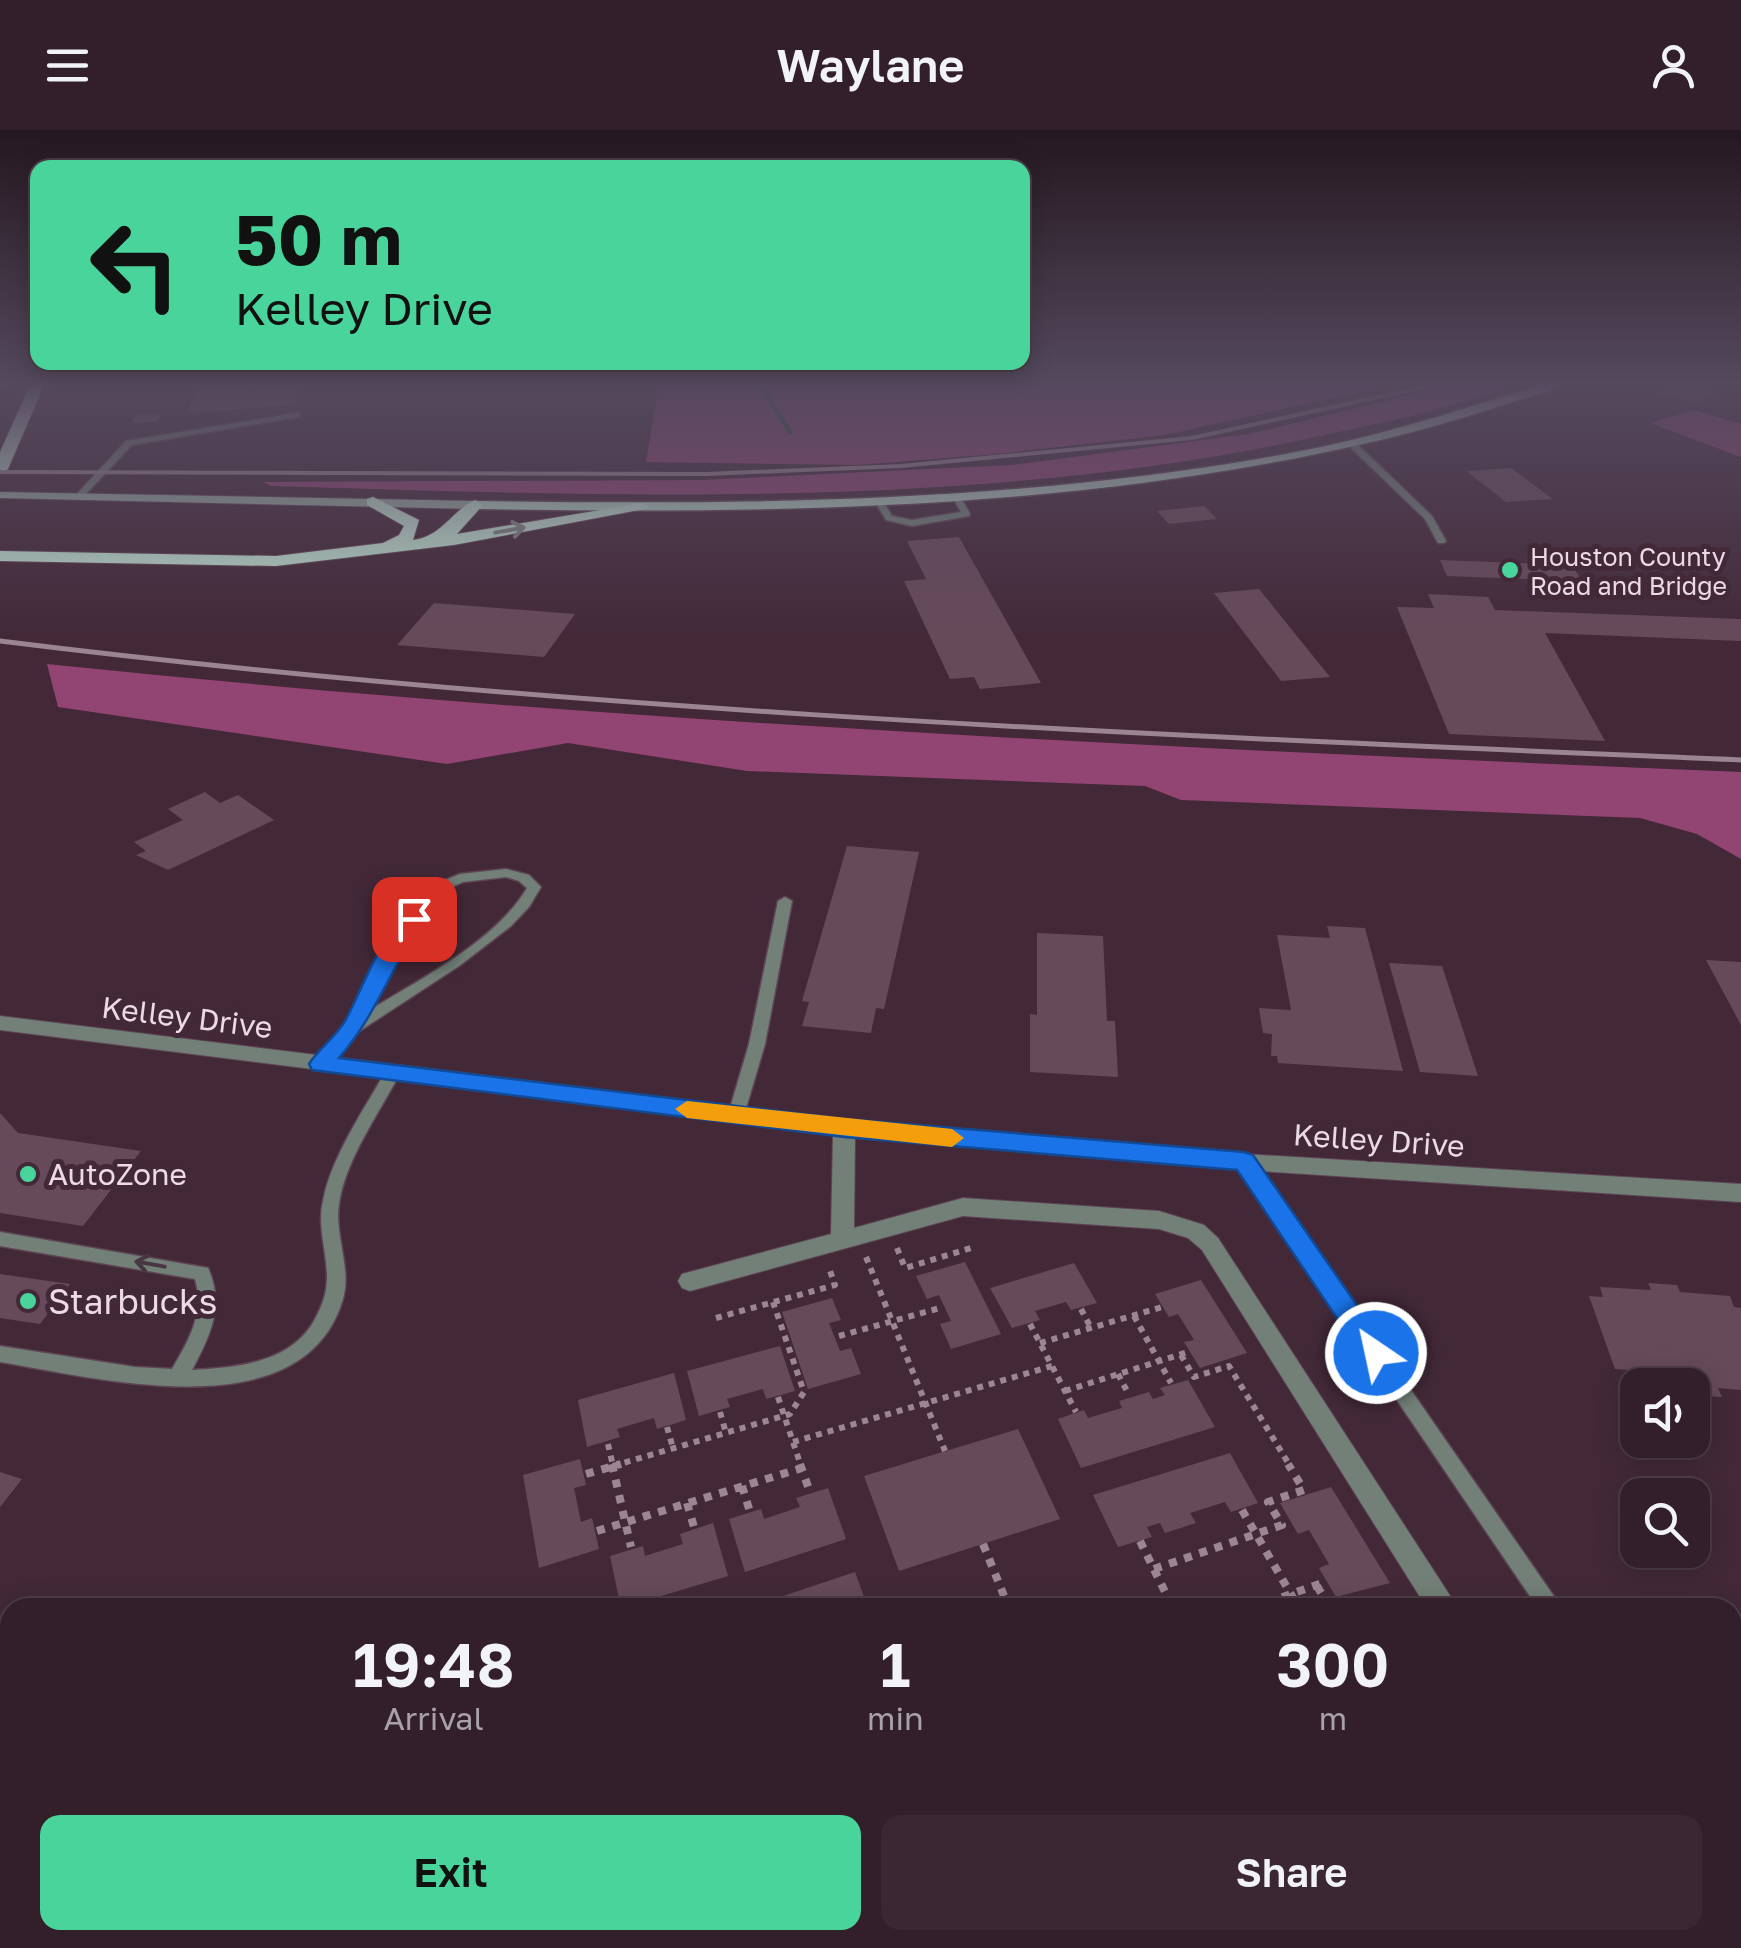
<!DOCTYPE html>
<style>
:root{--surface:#321f2a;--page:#3a2732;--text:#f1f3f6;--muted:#a8a2a8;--line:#4d3d47;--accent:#49d49c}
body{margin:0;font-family:"Golos Text",sans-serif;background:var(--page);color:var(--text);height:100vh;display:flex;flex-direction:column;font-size:38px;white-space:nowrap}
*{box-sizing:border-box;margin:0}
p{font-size:32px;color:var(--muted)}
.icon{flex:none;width:55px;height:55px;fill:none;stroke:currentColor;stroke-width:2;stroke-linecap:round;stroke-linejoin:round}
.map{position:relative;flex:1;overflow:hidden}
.drawer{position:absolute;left:0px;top:1468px;width:1742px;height:352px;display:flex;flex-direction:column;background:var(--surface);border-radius:30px 30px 0 0;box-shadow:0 5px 25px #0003,0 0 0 2px var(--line)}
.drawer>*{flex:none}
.guide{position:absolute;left:30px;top:30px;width:1000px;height:210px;border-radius:20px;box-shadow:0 5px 25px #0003,0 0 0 2px var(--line);background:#49d49c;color:#111;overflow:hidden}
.buttons{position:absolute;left:1620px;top:1238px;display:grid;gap:20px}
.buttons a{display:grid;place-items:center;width:90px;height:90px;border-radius:20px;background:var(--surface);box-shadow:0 5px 25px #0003,0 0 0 2px var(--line);font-size:50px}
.pin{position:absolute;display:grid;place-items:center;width:85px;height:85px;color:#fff;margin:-42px;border-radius:20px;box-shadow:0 5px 15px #0006}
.me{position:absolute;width:110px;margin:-55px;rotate:326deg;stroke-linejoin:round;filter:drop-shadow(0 0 8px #0008)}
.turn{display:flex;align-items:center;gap:35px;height:210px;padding:0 40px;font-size:45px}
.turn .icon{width:130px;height:130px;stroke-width:2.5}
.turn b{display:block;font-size:70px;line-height:85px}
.eta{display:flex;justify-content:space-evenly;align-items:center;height:170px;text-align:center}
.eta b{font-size:60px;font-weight:600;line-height:70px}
.action{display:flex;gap:20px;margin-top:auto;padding:20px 40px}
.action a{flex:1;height:115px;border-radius:20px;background:var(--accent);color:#111;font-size:40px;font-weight:600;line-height:115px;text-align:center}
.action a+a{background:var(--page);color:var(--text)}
header{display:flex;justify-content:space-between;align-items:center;height:130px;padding:0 40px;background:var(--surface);font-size:45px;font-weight:600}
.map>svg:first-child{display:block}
.forest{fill:#924473}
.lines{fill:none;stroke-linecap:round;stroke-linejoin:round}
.stream{stroke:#1c553d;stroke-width:5}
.building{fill:#674a5a}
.service-casing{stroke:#5e4554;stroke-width:3}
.minor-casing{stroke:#5e4554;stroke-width:2}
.secondary-casing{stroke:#5e4554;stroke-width:2}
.primary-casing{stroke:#5e4554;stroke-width:3}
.trunk-casing{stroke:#5e4554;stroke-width:2}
.path-far1{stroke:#9b8692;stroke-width:6;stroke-dasharray:6 6;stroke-linecap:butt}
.path{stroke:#9b8692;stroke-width:8;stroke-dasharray:8 8;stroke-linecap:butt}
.service{fill:#728078;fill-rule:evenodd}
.minor{fill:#728078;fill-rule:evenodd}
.secondary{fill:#95ab9f;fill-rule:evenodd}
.primary{fill:#afcdbd;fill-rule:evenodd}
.trunk{fill:#bcdccb;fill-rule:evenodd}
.rail-far1{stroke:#9a8591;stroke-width:4}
.rail{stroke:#9a8591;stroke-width:5}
.oneway{stroke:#808282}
.oneway2{stroke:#4a3642}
.route{fill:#1a73e8;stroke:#114b97;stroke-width:2.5}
.slow{fill:#f59e0b}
.poi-dot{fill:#49d49c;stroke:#432938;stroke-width:4}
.labels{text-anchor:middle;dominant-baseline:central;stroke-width:10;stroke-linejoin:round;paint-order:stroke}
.far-poi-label{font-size:25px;fill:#ecdbe4;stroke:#432938;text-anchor:start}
.street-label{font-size:30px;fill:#ecdbe4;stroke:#432938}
.poi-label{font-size:30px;fill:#ecdbe4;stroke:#432938;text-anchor:start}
.near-poi-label{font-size:35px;fill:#ecdbe4;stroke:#432938;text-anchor:start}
</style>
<header><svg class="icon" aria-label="menu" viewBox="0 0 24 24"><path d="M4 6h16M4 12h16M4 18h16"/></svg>Waylane<svg class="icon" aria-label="person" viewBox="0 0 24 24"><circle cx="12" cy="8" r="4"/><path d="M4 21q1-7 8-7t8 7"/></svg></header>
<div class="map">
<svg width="1741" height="1818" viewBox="0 0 1741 1818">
<rect width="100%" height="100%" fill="#432938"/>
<path class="forest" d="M659,253H1400L1165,305L997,324L858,335L646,332Z
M1462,253H1518C1451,279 1377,294 1306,309C967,381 616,366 271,356L263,352L702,350L1012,335L1249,304Z
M1694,280L1741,294V327L1650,293Z
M47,534C611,593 1175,618 1741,642V729L1697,704L1640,688L1181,670L1145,656L747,641L568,613L447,634L58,577Z"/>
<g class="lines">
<path class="stream" d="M759,253L790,302"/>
</g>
<path class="building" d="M199,253H300L294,275L187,283Z
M1672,253H1717L1705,259L1716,262L1698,272L1656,262Z
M161,283L157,292L132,293L136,284Z
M1511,338L1553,369L1506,372L1466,341Z
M1204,376L1217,389L1169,394L1157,381Z
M959,407L1041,553L980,559L974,547L950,549L904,451L926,449L907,411Z
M1440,430L1572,435L1582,451L1447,446Z
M1259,459L1330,547L1281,551L1214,463Z
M1428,464L1488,467L1495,480L1741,489V511L1545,503L1605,611L1449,604L1397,477L1434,478Z
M434,473L575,484L544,527L397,515Z
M205,662L220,673L238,665L274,690L168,740L136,725L146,721L134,712L183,690L168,679Z
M847,716L919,722L884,879L876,878L871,903L802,896L809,872L802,871Z
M1327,796L1365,798L1403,941L1278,933L1277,926H1271L1272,904L1263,903L1259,878L1291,880L1277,805L1330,808Z
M1037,803L1103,806L1107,891H1115L1118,947L1030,942V884L1037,885Z
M1706,830L1741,832V895Z
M1389,833L1442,836L1478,946L1420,942Z
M0,983L18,1003L141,1021L83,1096L0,1083Z
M965,1132L1001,1204L951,1219L940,1194L951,1191L939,1165L927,1169L916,1146Z
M1074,1133L1097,1173L1071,1180L1066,1172L1035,1181L1040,1190L1012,1198L990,1158Z
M0,1144L70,1154L40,1194L0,1188Z
M1201,1150L1247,1223L1200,1238L1184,1212L1194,1210L1178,1184L1169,1187L1155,1164Z
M1648,1153L1677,1155L1680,1162L1730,1166L1734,1177L1741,1178V1260L1718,1258L1722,1267L1692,1265V1255L1633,1252L1629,1240L1615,1239L1589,1166L1603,1167L1600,1157L1651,1160Z
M832,1168L841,1190L829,1193L840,1221L851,1218L861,1244L808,1259L782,1182Z
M780,1216L795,1261L766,1269L763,1259L727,1269L730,1277L699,1286L687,1241Z
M674,1243L686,1290L657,1299L654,1288L617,1299L620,1307L587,1317L578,1270Z
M1188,1250L1215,1297L1081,1338L1058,1289L1084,1280L1088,1288L1122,1278L1119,1271L1149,1262L1153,1269L1165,1265L1160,1258Z
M1018,1299L1060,1389L899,1441L864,1346Z
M1230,1323L1258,1373L1231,1382L1225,1372L1190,1383L1196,1393L1165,1403L1160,1393L1147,1397L1152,1407L1118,1417L1093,1365Z
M580,1329L586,1355L574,1358L581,1392L592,1388L599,1419L539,1438L523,1345Z
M0,1342L22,1349L0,1377Z
M1331,1357L1390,1453L1336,1467L1319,1438L1329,1434L1309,1400L1298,1404L1280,1373Z
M828,1358L846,1409L745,1442L729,1389L761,1379L764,1389L800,1377L796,1368Z
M713,1393L728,1446L621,1478L610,1426L643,1416L645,1426L683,1414L680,1404Z
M855,1442L868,1478H750V1477Z
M0,1622L10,1625V1773L0,1769Z"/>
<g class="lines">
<g class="service-casing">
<path id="service" d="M296,283H299V287L132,315L83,367L76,365L126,311Z
M1350,313H1356L1432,386L1446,411L1444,413H1438L1425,389L1350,317Z
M957,365L960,366L970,384L969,386L912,396L886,390L876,373L883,371L892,386L912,390L961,382L953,368Z
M506,739L529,745L541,757L529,777L511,796L459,836L358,902L325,938H315L312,934L315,930L347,896L383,820L433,755L460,744ZM506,747L519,751L527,758C496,811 420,849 368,881L396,821L443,761L463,752Z
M785,767L792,771L765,914L744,985L742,989H730L728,985L749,914L778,771Z
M392,938L400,943C380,982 345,1030 339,1074C334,1106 353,1140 342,1172C301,1301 98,1248 0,1232V1216L135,1237L172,1239C189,1210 205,1183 195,1149L0,1116V1102L208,1138C225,1176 210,1206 192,1240C236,1237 289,1234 314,1191C322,1176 327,1164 327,1147C327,1122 317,1096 323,1071C331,1027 365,978 387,939Z
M1244,1026L1250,1028L1562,1478H1538L1238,1036L1236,1032L1238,1028Z
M0,1568L10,1572V1594L0,1590Z
M1732,1730L1741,1734V1767L1732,1764Z
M188,1810H215L211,1818H184Z"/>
</g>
<g class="minor-casing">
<path id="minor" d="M0,886L844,990L1244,1024L1741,1054V1072L1244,1040L855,1007L854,1098L963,1068L1159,1081L1204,1095L1218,1108L1458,1478H1427L1202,1120L1188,1108L1159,1099L963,1086L690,1161L682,1158L678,1151L682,1144L831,1104L833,1004L0,900Z
M1207,1810H1257L1254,1818H1204Z"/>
</g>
<g class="secondary-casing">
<path id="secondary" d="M0,362L475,371L481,375L475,379L0,368Z"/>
</g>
<g class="primary-casing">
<path id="primary" d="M1547,253H1565C1552,262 1532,266 1516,271C1473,285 1430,298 1385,309C1086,380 781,384 475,379L468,375L475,371C749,375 1021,373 1291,323C1379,307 1463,279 1547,253Z"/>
</g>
<g class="trunk-casing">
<path id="trunk" d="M0,253H7V254L0,258Z
M31,253H45L8,339L0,344V322Z
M373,367L419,390L413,410C443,406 451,381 475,370L483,375L457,404L642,373L650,378L454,415L276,436L0,431V421L276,426L383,413L399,405L404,396L367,375V369Z"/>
</g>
<path class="path-far1" d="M897,1118L905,1138L971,1118
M866,1127L945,1321
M1081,1179L1091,1198
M1134,1186L1171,1253
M716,1188L835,1155L829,1138
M1030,1194L1076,1282
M839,1206L940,1178
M1040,1213L1162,1177
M1181,1225L1194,1247L1229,1236L1290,1336
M1118,1244L1129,1265
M1065,1261L1188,1222
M778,1267L801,1336
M720,1282L726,1303
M667,1297L673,1318
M793,1312L1052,1236
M608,1314L613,1336
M613,1336L790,1284L804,1262L773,1172"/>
<path class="path" d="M612,1334L631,1417
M800,1334L810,1362
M586,1344L621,1334
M742,1356L750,1382
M687,1373L694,1397
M1242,1380L1299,1478
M597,1401L802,1338
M1140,1411L1173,1478
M983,1414L1009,1478
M1154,1439L1282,1395L1268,1372L1304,1360L1288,1334
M1317,1456L1330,1478
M1146,1478L1169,1470
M1252,1478L1322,1453
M1339,1478L1369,1468L1375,1478
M1147,1810L1150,1818
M843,1813L856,1818
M985,1818L988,1810"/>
<use href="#service" class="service"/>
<use href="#minor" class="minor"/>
<use href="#secondary" class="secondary"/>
<use href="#primary" class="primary"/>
<use href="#trunk" class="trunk"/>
<path class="rail-far1" d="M0,342L706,344L901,336L1192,308L1442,253"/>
<path class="rail" d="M0,511C578,583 1159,605 1741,630"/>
</g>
<defs><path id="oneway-shaft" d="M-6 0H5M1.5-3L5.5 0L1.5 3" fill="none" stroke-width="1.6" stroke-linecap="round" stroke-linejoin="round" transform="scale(2.5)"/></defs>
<use class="oneway" href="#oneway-shaft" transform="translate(510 400) rotate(-10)"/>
<use class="oneway2" href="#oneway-shaft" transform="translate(150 1134) rotate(-170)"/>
<linearGradient id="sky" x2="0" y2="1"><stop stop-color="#25171f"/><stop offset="0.5" stop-color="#55495e"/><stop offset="1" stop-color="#55495e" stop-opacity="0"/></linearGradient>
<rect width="1741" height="507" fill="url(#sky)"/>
<path class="route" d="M414,783L424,789C393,834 375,887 339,928L844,989L1244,1022L1253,1025L1390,1223L1385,1231L1376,1235L1366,1231L1237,1040L844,1007L312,940L309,934C319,918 336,907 345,891C361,864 384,792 414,783Z"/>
<path class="slow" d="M687,971L952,999L964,1008L952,1017L687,988L675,979Z"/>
<g class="poi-dot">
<circle cx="1510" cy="440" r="10"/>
<circle cx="28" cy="1044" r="10"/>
<circle cx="28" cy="1171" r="10"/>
</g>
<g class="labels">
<g class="far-poi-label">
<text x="1530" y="426">Houston County<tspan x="1530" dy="29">Road and Bridge</tspan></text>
</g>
<g class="street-label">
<text transform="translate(187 887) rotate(7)">Kelley Drive</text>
<text transform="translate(1379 1010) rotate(4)">Kelley Drive</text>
</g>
<g class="poi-label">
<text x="48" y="1044">AutoZone</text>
</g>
<g class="near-poi-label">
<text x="48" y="1171">Starbucks</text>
</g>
</g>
</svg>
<div class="buttons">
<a><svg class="icon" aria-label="sound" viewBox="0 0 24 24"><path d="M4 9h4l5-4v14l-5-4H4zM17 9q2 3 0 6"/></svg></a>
<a><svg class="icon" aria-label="search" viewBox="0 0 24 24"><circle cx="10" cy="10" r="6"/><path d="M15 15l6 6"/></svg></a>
</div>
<div class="pin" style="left:414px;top:789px;background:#d93025"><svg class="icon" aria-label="arrive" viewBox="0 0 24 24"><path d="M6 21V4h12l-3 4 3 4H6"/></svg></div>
<svg class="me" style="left:1376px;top:1223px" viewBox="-20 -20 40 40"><circle r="17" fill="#1a73e8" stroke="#fff" stroke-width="3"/><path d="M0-11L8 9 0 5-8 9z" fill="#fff"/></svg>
<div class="guide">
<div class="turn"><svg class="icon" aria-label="left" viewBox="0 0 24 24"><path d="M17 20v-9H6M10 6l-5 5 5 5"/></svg><div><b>50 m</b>Kelley Drive</div></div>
</div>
<section class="drawer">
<div class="eta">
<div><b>19:48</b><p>Arrival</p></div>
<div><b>1</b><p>min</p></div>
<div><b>300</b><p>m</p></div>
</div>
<div class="action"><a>Exit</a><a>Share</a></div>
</section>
</div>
